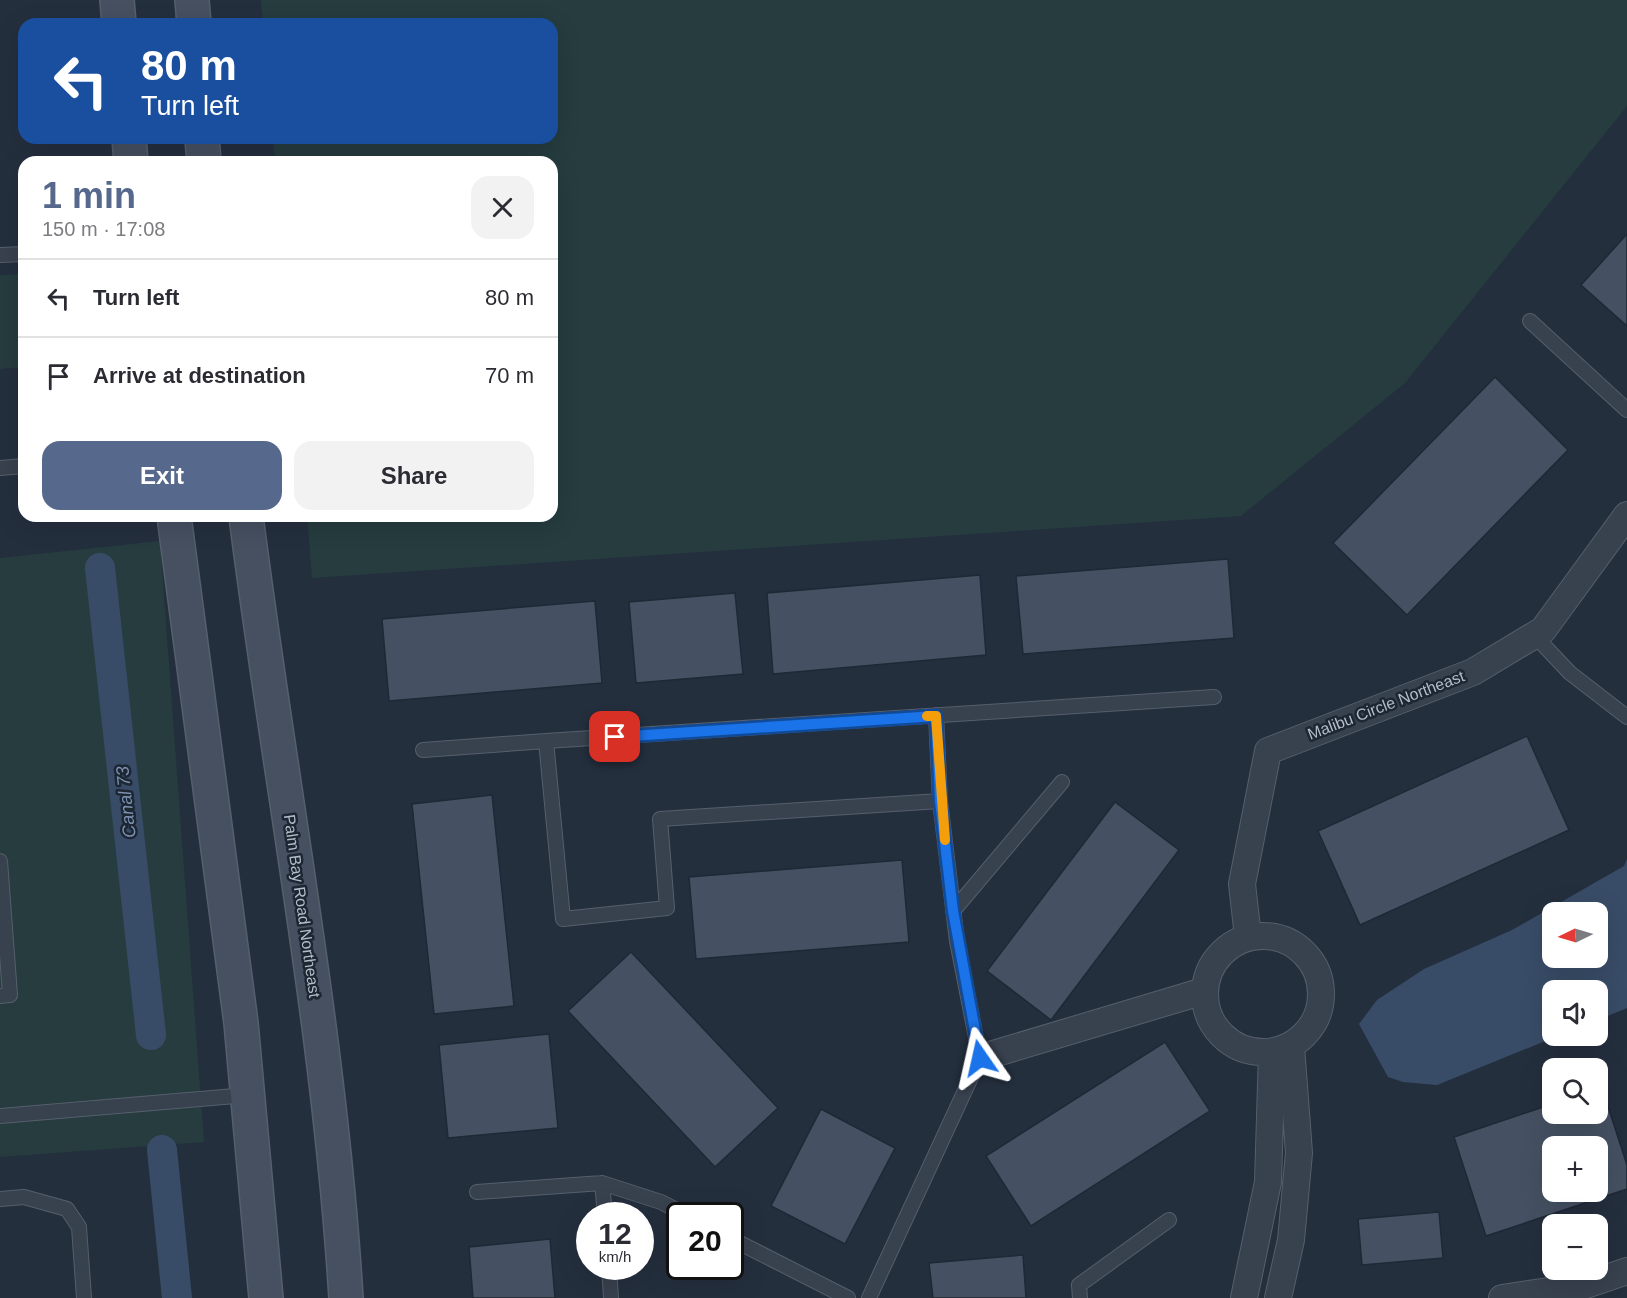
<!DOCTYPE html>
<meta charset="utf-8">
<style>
:root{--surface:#fff;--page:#f2f2f3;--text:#2b2b33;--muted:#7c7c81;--line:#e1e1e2;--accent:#56698c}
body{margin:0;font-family:Arial,sans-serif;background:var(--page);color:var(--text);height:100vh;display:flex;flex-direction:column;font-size:22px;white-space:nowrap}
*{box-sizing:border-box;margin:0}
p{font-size:20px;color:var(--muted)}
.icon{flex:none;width:33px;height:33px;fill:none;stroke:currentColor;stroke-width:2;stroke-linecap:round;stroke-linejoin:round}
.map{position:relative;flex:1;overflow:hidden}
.details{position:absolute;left:18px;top:156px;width:540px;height:366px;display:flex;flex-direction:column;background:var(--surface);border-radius:18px;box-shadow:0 6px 24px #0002}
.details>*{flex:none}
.banner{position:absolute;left:18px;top:18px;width:540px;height:126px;border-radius:18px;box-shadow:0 6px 24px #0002;background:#1a4fa0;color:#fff;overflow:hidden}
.needle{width:39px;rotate:265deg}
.tools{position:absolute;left:1542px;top:902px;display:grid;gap:12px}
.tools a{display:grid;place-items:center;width:66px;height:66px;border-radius:12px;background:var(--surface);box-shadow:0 6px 24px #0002;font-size:30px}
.speed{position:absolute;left:576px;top:1202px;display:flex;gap:12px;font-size:30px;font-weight:700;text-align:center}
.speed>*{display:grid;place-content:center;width:78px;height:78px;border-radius:50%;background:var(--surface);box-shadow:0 6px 24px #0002;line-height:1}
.speed small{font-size:15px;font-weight:400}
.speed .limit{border:3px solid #111;border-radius:9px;background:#fff;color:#111}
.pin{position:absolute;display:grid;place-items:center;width:51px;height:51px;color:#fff;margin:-26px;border-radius:12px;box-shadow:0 3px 9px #0006}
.me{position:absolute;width:66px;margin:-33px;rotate:349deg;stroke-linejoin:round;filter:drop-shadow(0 0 4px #0008)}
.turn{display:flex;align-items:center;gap:21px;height:126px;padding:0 24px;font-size:27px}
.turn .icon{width:78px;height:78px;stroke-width:2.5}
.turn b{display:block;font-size:42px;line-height:51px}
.round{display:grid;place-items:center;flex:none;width:63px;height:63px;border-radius:18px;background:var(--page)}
.headline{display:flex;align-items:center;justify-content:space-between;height:102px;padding:0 24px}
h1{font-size:36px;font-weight:700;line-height:45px;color:var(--accent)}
.button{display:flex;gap:12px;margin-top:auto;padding:12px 24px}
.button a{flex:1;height:69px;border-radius:18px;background:var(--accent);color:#fff;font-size:24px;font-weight:700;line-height:69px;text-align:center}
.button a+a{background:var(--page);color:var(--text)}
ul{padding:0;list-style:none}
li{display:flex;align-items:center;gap:18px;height:78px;padding:0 24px;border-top:2px solid var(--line)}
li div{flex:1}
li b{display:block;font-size:22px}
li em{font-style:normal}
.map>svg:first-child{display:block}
.green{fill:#263c3f}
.water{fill:#394c67;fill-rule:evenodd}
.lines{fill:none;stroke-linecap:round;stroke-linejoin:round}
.canal{stroke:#394c67;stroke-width:30}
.building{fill:#455162;stroke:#1f2835;stroke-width:1.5;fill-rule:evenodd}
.service-casing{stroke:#565f6c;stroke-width:16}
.minor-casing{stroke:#565f6c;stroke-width:28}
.secondary-casing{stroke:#565f6c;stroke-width:36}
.service{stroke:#38414e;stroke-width:14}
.minor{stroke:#38414e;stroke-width:26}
.secondary{stroke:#465061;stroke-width:33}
.route-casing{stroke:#114b97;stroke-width:15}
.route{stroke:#1a73e8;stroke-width:10}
.slow{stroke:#f59e0b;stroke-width:10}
.labels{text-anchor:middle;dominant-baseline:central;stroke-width:5;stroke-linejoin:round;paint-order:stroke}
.street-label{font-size:16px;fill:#b4bcc9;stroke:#1d2633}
.water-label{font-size:18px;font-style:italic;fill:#7c92b1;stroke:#1d2633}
</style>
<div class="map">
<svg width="1627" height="1298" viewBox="0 0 1627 1298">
<rect width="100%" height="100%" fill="#242f3e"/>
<path class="green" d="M261,0H1627V106L1405,383L1241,516L312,578L307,516H552V162H275L273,138H552V24H263Z
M24,274V367L0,369V275Z
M160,541L204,1142L0,1157V558Z"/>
<path class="water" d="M1627,859V1008L1598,1020V990H1552V1035H1560L1437,1085L1403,1082L1388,1077L1359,1024L1377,1000L1424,969L1512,930L1624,866ZM1552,912H1598V957H1552Z"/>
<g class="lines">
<path class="canal" d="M100,568L151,1035
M162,1150L177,1298"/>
</g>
<path class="building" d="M1627,234V326L1581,285Z
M1495,377L1568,450L1407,615L1333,543Z
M1228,559L1234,638L1023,654L1016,576Z
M980,575L986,655L773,674L767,593Z
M735,593L743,674L636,683L629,602Z
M595,601L602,683L389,701L382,619Z
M1527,736L1569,830L1360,925L1318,831Z
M492,795L514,1006L434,1014L412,804Z
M1115,802L1179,850L1051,1020L987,971Z
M902,860L909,942L696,959L689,877Z
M631,952L778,1108L715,1167L568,1011Z
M549,1034L558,1128L448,1138L439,1045Z
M1165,1042L1210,1111L1031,1226L986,1156Z
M1602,1088L1627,1165V1189L1486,1236L1454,1137L1552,1104V1113H1598V1089ZM1552,1146H1598V1191H1552Z
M821,1109L895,1148L845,1244L771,1206Z
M1439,1212L1443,1258L1362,1265L1358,1219Z
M550,1239L555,1298H473L469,1247Z
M1023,1255L1026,1298H933L929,1263Z"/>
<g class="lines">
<g class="service-casing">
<path id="service" d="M0,255L24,254
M1530,321L1627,410
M0,468L24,466
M1534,635L1570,673L1627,717
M936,715L940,801
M423,750L546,741
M0,861L10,995L0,996
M953,911L1062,782
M0,1116L247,1095
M477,1192L602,1183
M0,1199L24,1197L67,1209L79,1227L84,1298
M605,1215L602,1183L661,1202L686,1215
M730,1238L848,1298
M609,1266L611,1298
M869,1298L980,1058L957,941L940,801L660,819L667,908L563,919L546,741L1214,697
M1080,1298L1079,1285L1169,1220"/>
</g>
<g class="minor-casing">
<path id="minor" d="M1205 994a58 58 0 1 1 116 0a58 58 0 1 1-116 0Z
M1248,937L1242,884L1268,751L1473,672L1543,630L1627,515
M980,1058L1204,991
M1244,1298L1268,1182L1272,1052
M1278,1298L1291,1240L1299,1153L1291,1046
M1502,1298L1583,1286L1627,1271"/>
</g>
<g class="secondary-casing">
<path id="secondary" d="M117,0L119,24
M192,0L194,24
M129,138L131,162
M202,138L204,162
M174,516L241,1023L266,1298
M246,516C279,777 330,1035 346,1298"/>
</g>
<use href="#service" class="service"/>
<use href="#minor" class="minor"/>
<use href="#secondary" class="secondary"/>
</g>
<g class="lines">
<g class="route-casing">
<path id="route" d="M615,737L936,716L940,801L953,911L980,1058"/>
</g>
<use href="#route" class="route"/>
<path class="slow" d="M927,716H936L945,840"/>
</g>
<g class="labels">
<g class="street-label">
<text transform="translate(1386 705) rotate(-21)">Malibu Circle Northeast</text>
<text transform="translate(302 906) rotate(82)">Palm Bay Road Northeast</text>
</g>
<g class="water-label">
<text transform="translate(126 802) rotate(-96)">Canal 73</text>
</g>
</g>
</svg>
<div class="tools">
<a><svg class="needle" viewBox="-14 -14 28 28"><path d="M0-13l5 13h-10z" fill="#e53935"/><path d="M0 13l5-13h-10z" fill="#7c7c81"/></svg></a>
<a><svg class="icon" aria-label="sound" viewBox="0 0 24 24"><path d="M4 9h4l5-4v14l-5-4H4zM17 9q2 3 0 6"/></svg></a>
<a><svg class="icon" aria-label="search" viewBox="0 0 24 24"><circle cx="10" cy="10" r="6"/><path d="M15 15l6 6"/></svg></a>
<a>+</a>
<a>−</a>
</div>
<div class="speed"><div>12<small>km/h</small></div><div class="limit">20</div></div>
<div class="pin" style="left:615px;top:737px;background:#d93025"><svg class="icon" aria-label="arrive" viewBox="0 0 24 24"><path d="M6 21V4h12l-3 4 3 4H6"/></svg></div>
<svg class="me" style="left:980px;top:1058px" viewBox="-20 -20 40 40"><path d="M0-17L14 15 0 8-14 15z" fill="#1a73e8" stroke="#fff" stroke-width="4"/></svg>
<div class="banner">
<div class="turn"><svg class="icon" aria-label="left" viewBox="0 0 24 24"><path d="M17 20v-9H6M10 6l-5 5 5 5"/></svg><div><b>80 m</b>Turn left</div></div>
</div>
<section class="details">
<div class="headline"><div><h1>1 min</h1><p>150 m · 17:08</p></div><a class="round"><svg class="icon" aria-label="close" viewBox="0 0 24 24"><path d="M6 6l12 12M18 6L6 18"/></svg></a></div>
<ul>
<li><svg class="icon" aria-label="left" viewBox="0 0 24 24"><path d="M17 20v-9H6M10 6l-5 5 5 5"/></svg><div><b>Turn left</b></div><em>80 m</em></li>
<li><svg class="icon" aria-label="arrive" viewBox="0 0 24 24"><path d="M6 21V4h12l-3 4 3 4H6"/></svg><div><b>Arrive at destination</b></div><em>70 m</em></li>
</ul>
<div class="button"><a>Exit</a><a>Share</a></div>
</section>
</div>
